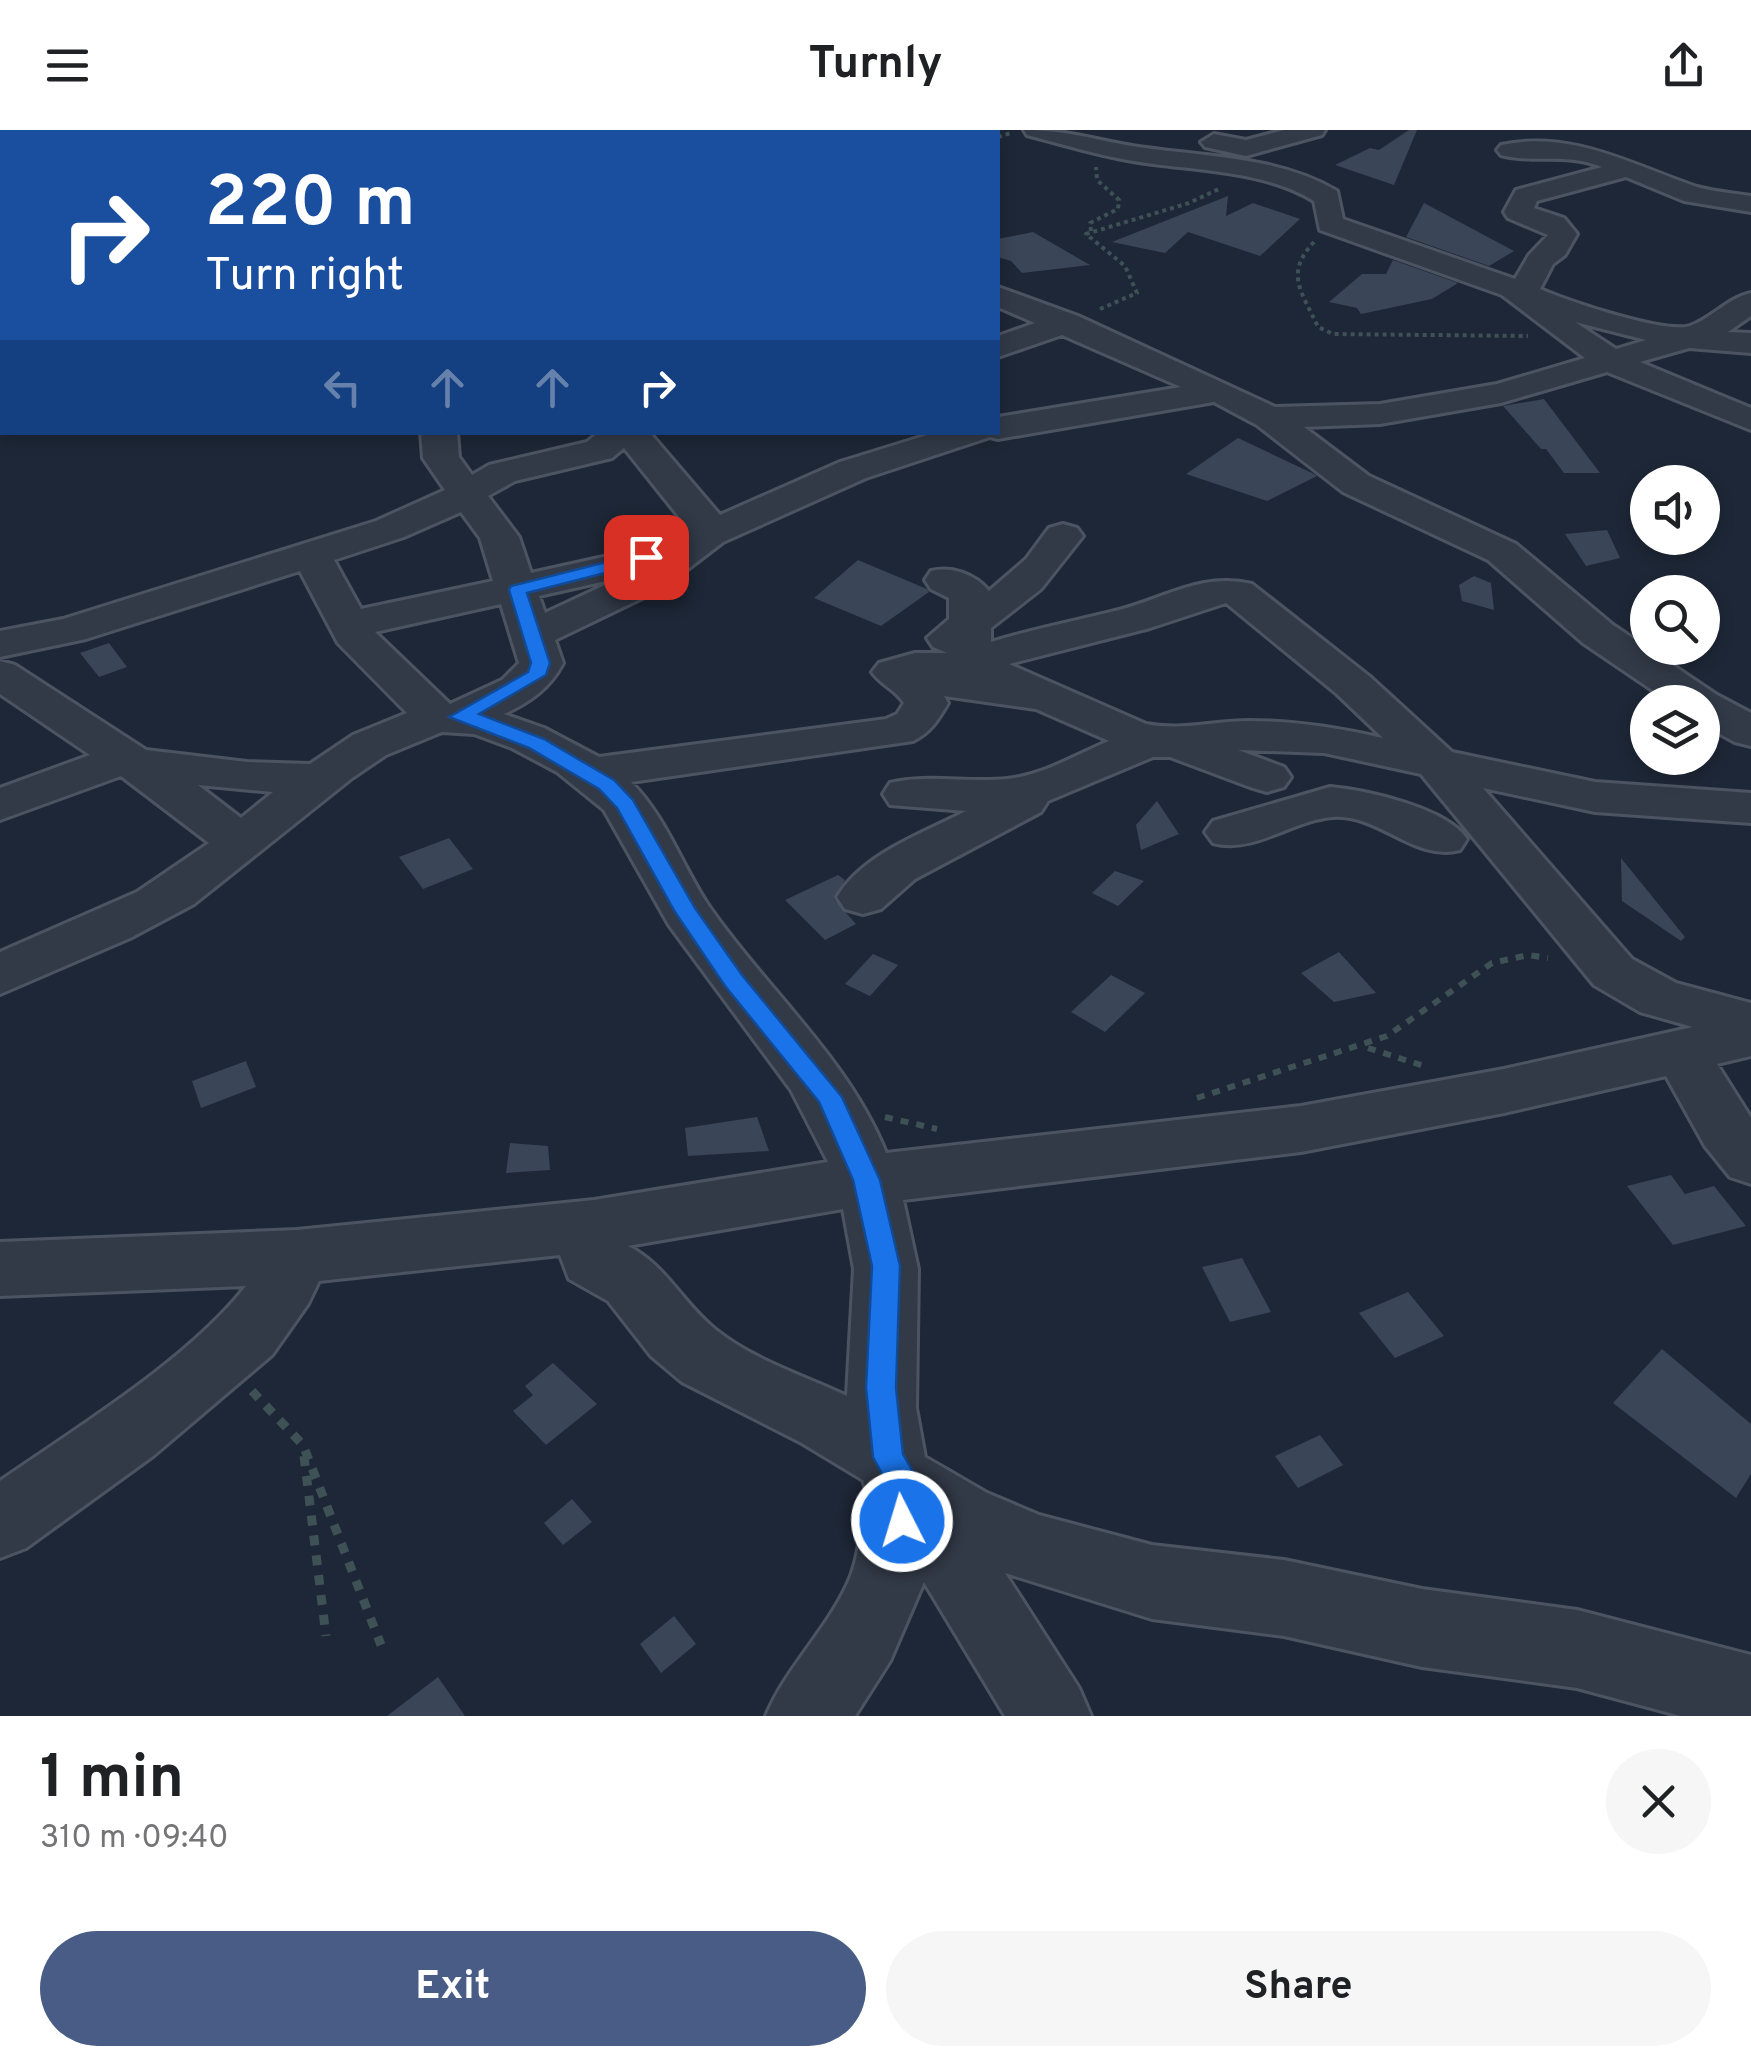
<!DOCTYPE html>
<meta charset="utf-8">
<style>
:root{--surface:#fff;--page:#f6f6f6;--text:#202124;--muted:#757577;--accent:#485c85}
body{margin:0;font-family:Overpass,sans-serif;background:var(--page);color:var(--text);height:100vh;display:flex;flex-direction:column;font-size:38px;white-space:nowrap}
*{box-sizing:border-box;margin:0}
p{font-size:32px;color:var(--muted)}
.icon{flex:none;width:55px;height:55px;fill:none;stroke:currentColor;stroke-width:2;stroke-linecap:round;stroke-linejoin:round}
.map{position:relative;height:1586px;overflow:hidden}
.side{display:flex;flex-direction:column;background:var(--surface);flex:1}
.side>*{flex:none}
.banner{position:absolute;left:0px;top:0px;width:1000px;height:305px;box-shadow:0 5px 15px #0003;background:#1a4fa0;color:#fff;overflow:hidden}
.buttons{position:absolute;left:1630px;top:335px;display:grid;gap:20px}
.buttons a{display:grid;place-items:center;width:90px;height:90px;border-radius:50%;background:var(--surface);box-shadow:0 5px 15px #0003;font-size:50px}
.pin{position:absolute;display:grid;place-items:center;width:85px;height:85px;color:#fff;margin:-42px;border-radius:20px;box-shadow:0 5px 15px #0006}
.me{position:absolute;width:110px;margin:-55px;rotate:355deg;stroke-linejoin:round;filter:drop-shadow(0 0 8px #0008)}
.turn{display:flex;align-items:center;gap:35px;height:210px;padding:0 40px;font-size:45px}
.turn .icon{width:130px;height:130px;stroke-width:2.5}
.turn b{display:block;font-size:70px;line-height:85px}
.lanes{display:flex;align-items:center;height:95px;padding:0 40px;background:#0003;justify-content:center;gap:50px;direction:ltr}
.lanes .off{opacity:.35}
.round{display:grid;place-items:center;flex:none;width:105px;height:105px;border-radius:52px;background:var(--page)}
.headline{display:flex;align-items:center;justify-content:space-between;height:170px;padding:0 40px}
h1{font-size:60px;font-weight:700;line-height:75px}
.cta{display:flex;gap:20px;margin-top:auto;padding:20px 40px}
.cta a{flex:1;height:115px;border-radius:60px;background:var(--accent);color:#fff;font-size:40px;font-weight:700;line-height:115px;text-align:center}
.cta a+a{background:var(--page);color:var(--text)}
header{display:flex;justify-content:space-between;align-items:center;height:130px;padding:0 40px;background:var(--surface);font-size:45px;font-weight:700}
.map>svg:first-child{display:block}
.building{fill:#3a4557}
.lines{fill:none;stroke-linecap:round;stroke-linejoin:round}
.minor-casing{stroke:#4c5462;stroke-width:6}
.path-far2{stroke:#3e5155;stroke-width:4;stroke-dasharray:4 4;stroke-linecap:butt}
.path-far1{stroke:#3e5155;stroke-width:6;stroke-dasharray:8 8;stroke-linecap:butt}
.path{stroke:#3e5155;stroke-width:9;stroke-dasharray:10 10;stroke-linecap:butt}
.minor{fill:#323a47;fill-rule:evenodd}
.route{fill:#1a73e8;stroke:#114b97;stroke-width:2.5}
</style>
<header><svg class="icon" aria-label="menu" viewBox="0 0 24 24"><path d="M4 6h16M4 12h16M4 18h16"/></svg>Turnly<svg class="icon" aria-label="share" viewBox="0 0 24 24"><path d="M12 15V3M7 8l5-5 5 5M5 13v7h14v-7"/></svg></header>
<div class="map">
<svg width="1751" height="1586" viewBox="0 0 1751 1586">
<rect width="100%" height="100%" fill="#1e2737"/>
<path class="building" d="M1409,0H1417L1394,55L1335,35L1370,18L1379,20Z
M1228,66L1226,86L1253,73L1300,89L1260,126L1188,102L1165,123L1112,112Z
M1424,73L1514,121L1489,136L1406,107Z
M1033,102L1090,135L1022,143L1011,131L998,127V109Z
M1393,130L1458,153L1432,169L1361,184L1357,178L1329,172L1362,144H1386Z
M1544,269L1600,343H1564L1546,319H1541L1503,276Z
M1238,308L1314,344L1317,346L1267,371L1186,344Z
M1607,400L1620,428L1586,436L1565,404Z
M858,430L927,459L929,462L881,496L814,468Z
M1474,446L1491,453L1494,480L1462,471L1459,455Z
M109,513L127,537L99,547L80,523Z
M1157,671L1179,704L1141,720L1136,695Z
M449,708L473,739L423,759L399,727Z
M1621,728L1685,807L1681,811L1622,771Z
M1115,741L1144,751L1118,776L1092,763Z
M838,745L845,750L834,769L856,794L825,810L785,770Z
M1339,822L1376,863L1334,872L1301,843Z
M873,824L898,835L870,866L845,854Z
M1111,845L1145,863L1105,902L1071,882Z
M246,931L256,957L201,978L192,951Z
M757,987L769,1021L688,1026L685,998Z
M510,1013L548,1016L550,1040L506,1043Z
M1671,1045L1685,1064L1714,1056L1746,1096L1673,1115L1627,1056Z
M1242,1128L1271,1182L1230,1192L1202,1137Z
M1408,1162L1444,1206L1395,1228L1359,1183Z
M1662,1219L1751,1294V1344L1736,1368L1613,1273Z
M553,1233L597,1274L546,1315L513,1281L533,1265L525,1256Z
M1320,1305L1343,1335L1298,1358L1275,1326Z
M572,1369L592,1392L563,1415L544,1393Z
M674,1486L696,1514L661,1543L640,1514Z
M438,1547L465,1586H387Z"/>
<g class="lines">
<g class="minor-casing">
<path id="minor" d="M411,0H443L444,2H412Z
M746,0H773L774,2H747Z
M1024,0C1066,0 1091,9 1132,16C1200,27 1276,25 1337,61L1343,89L1515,149L1529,125L1548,105L1508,88L1504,82L1516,60L1602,37C1564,22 1535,34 1501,25L1497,20L1501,15C1573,0 1632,35 1697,57C1714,62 1733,63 1751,66V82L1684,71L1626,47L1537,71L1534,78L1564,88L1577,104L1565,125L1553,134L1540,159C1568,171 1664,204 1690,196C1712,188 1728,168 1751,163V186L1728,202L1751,203V223L1689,218L1640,232L1751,278V300L1607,242L1501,273L1380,294L1304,297L1369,346L1516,414L1613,495L1717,565L1751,583V616L1735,612L1702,594V572H1670L1583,513L1488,430L1343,362L1257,295L1214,272L998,309L990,307L866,348L723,412L663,458L555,510L563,533C549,559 530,572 504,584L544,598L599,627L886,589L897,584L904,573C895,559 881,555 872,542L879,533L915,523H947L933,517L927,508L949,489V468L931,459L925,450L931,441C952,436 975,444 989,461L1026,429L1049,398L1063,394L1077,398L1083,406L1041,459L991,498V512C1033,499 1076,491 1119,480C1165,468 1203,442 1252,454L1369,546L1452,622L1595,652L1751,663V693L1595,682L1483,658L1632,829L1676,853L1751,873V926L1717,934L1751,988V1054L1730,1047L1705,1016L1666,946L1504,983L1301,1022L903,1070L918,1139L916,1278L925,1327L987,1363L1039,1385L1152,1415L1284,1430L1422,1459L1577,1480L1751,1525V1586H1681L1577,1558L1422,1537L1284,1506L1152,1489L1005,1443L1079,1558L1091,1586H1005L924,1452L890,1531L855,1586H766C786,1538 825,1502 847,1455C856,1437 859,1415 862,1396C865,1381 869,1364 863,1350L800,1312L682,1252L651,1226L608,1171L569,1149L560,1125L319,1151L308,1174L272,1225L153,1326L26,1418L0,1428V1351C78,1297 189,1229 246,1156L0,1166V1112L297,1100L594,1070L828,1032L791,960L669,795L604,680L557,642L512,618L474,604L442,602L386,625L352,648L194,774L130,808L0,864V822L137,762L209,713L121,646L0,690V658L90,625L0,564V531L15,535L146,620L247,632L310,634L353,605L407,583L338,513L300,441L86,509L0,527V501L63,489L376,391L445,360L423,328L421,302H457L459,327L472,345L489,335L587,312L599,302H649L720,385L840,332L937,302H998V287L1181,257L1062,205L998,227V206L1035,193L998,177V157L1078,186L1275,277L1380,274L1497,254L1585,228L1502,165L1320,100L1314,71C1262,39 1192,41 1133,31C1097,25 1062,14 1027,5ZM1575,192L1646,210L1616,219ZM624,318L688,398L608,426L531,443L519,407L488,366L515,351L612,328ZM461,382L480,408L493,451L361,479L334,430L404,407ZM622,447L545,483L539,466L619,448ZM1226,473L1337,564L1383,608C1339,598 1295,591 1249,591C1214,591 1181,601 1146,594L1009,534L1150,498ZM501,474L519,533L502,550L450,574L375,502ZM944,566L1036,579L1109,611C1075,625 1044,645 1007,649C968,653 927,644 890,653L883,664L890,675L966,681C922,704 864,723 837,767L845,779L863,784L881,779L915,749L1041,682L1048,671L1153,627H1170L1250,657L1267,662L1284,657L1291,647L1284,637L1238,620L1324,623L1421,644L1594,855L1640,882L1693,897L1504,939L1301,976L886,1023C848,928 765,858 708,775C681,734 666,687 631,652L913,611C931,602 938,590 948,573ZM198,655L273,662L241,688ZM843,1079L854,1139L847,1266C803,1245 755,1231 716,1200C683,1174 666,1135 628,1116Z
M1284,0H1325L1322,5L1246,26L1205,17L1201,12L1214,4L1246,10Z
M0,32L2,33V52L0,51Z
M2,105V123L0,124V106Z
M1330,657C1366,660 1447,678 1467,709L1460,720C1414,732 1380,684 1333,687C1292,690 1254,724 1213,713L1205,702L1213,691Z"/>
</g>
<path class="path-far2" d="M998,7L1011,3
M1091,101L1090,93L1118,79L1119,70L1097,50L1096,37
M1314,112C1284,144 1302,162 1318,197L1333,204L1528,206
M1100,179L1137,163L1125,136L1086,104L1189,73L1221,58"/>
<path class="path-far1" d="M1368,918L1427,937
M1197,968L1387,906L1492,833L1528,825L1548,828
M885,987L937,999"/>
<path class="path" d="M252,1261L303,1315L381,1515
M304,1326L326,1506"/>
<use href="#minor" class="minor"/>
</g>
<path class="route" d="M646,422L655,427L652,431L527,463L550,533L546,545L479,584L544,609L614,650L633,670L695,778L742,845L842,967L880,1050L900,1136L896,1258L903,1324L919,1352L917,1391L913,1401L902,1406L890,1401L886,1391L888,1355L873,1327L866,1258L872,1136L853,1050L819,972L725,856L675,782L617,678L599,659L529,618L449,587L528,542L531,533L509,460L511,456Z"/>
</svg>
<div class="buttons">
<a><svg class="icon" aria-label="sound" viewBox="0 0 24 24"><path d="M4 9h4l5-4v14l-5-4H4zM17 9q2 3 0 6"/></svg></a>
<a><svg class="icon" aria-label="search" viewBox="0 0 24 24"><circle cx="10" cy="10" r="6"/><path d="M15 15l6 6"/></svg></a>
<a><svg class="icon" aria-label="layers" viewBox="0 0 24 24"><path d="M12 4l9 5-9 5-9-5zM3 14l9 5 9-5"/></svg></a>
</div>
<div class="pin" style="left:646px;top:427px;background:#d93025"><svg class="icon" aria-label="arrive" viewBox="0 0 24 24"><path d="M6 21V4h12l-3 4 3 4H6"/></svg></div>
<svg class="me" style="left:902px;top:1391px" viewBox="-20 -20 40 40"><circle r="17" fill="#1a73e8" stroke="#fff" stroke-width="3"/><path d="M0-11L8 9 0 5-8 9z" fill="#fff"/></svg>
<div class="banner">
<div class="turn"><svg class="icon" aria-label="right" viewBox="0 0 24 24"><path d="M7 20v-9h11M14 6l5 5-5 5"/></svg><div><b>220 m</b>Turn right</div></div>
<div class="lanes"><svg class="icon off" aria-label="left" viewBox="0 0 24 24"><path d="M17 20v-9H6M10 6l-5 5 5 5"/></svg><svg class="icon off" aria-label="ahead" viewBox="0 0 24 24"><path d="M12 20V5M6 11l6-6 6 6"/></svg><svg class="icon off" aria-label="ahead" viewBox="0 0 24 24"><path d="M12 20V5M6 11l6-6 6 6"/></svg><svg class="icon" aria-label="right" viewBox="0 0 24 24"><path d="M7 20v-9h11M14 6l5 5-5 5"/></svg></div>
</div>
</div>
<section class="side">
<div class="headline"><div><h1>1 min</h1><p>310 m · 09:40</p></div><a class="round"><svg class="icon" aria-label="close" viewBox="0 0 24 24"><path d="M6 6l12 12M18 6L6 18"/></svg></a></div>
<div class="cta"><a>Exit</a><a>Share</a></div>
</section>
